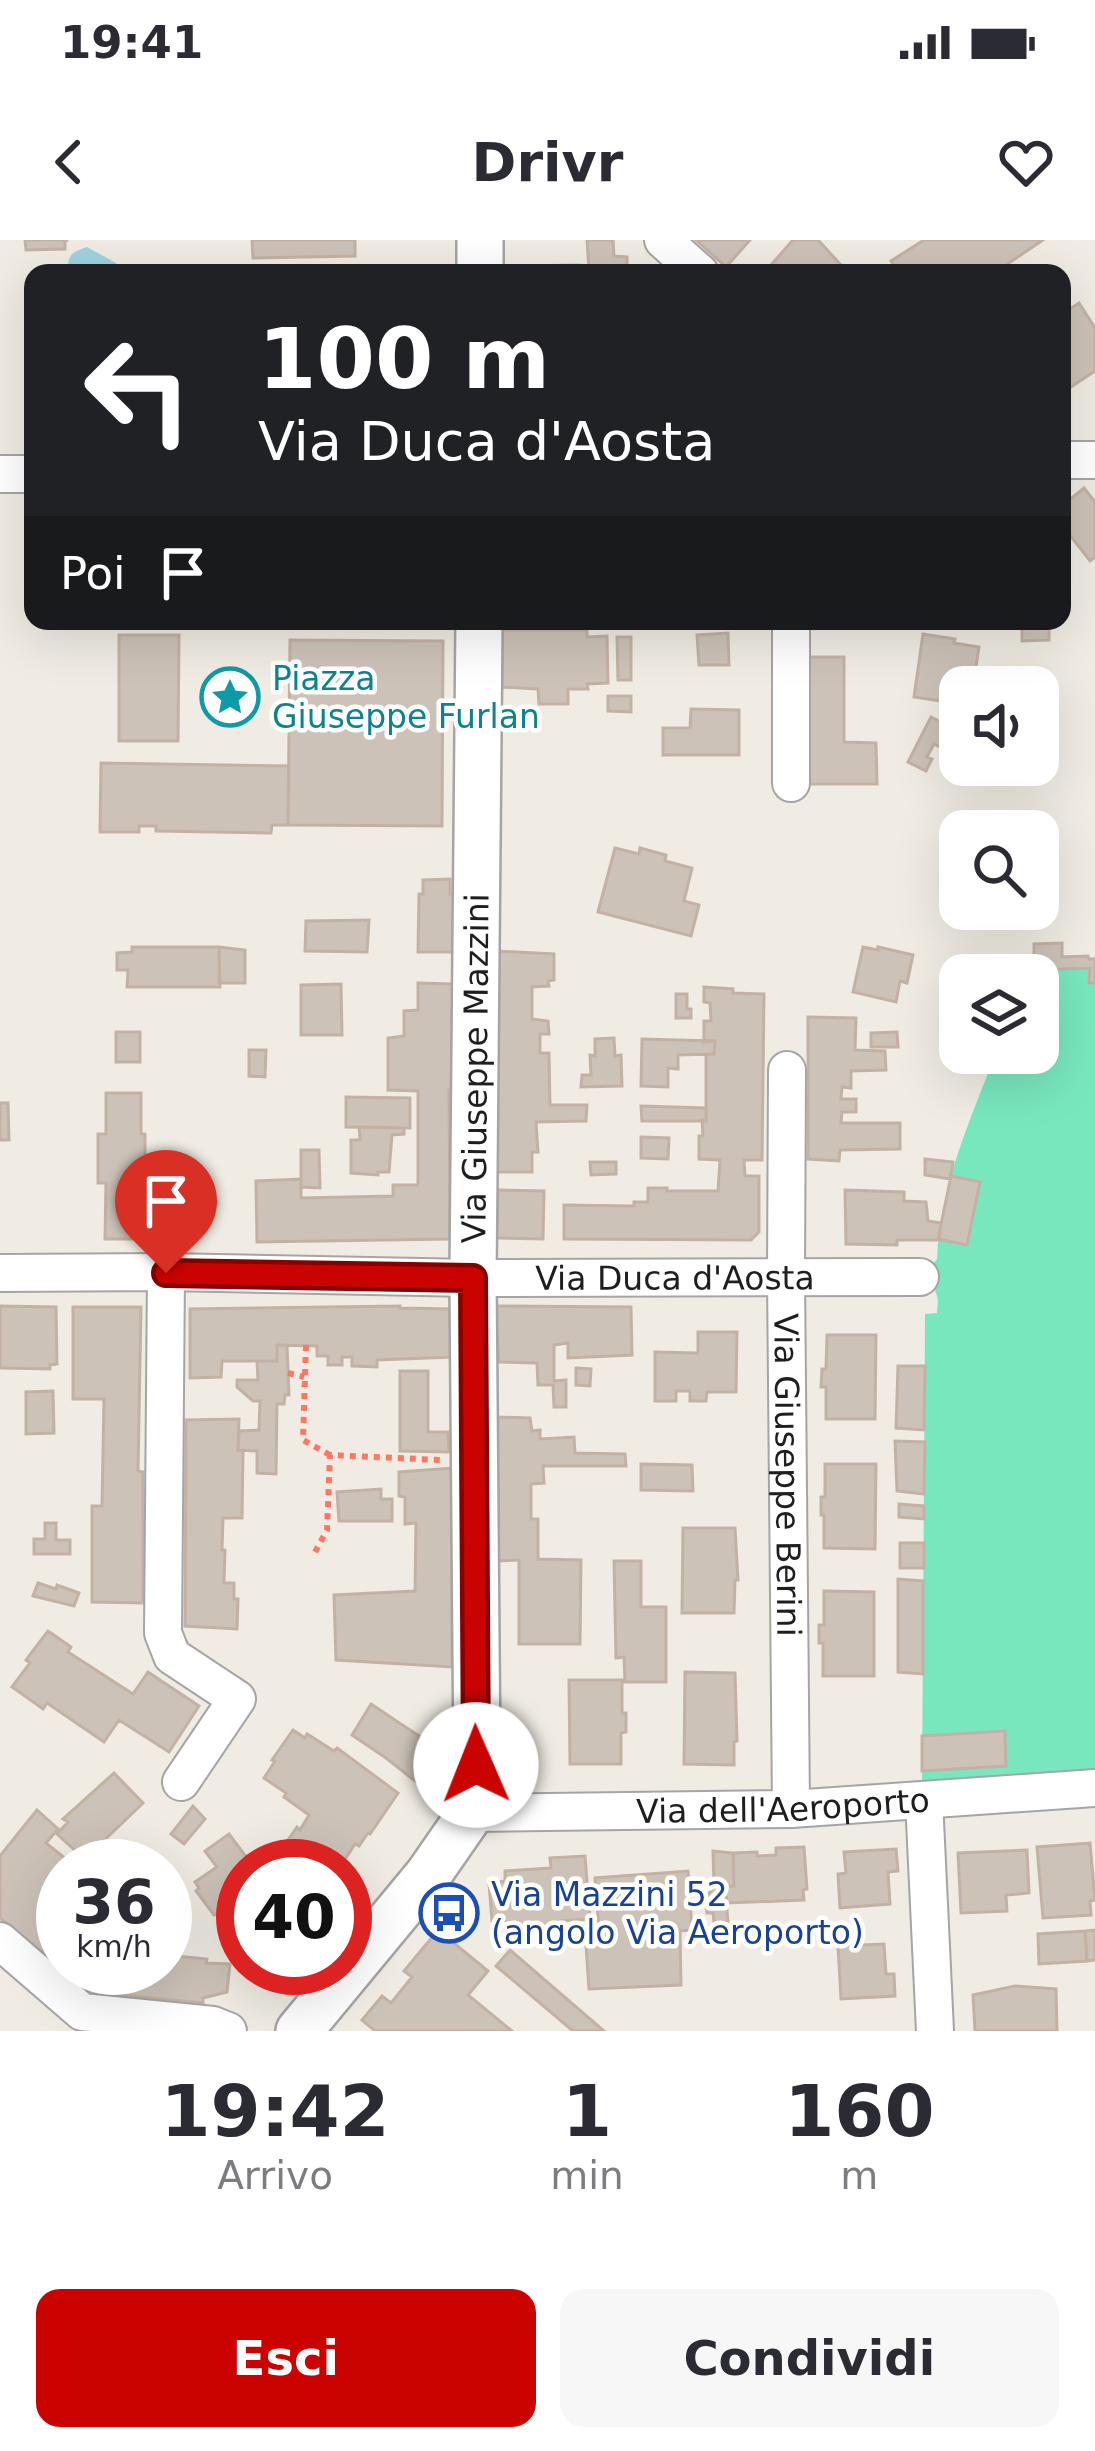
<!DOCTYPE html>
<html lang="it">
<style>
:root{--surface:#fff;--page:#f7f7f7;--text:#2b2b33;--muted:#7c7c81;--accent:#cb0300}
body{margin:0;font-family:"DejaVu Sans",sans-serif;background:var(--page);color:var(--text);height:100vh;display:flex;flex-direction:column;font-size:45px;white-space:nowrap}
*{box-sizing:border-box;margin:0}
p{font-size:39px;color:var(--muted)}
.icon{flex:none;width:66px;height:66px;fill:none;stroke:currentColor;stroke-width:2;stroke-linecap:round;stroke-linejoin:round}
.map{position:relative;height:1791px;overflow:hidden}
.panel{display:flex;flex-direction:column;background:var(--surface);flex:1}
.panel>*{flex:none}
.guide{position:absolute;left:24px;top:24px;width:1047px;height:366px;border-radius:24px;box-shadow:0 12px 48px #0002;background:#202124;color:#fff;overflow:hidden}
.controls{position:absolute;left:939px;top:426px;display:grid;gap:24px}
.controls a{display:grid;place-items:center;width:120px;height:120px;border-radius:24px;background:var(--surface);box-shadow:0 12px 48px #0002;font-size:60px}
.speed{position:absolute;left:36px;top:1599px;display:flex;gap:24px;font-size:60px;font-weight:700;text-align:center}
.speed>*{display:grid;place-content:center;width:156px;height:156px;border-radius:50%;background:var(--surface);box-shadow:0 12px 48px #0002;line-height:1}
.speed small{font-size:30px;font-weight:400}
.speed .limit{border:18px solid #d22;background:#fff;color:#111}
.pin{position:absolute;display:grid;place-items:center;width:102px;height:102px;color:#fff;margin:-123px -51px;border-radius:50% 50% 50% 0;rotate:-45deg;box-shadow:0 0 12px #0007}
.pin .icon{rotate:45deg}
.me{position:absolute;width:132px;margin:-66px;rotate:359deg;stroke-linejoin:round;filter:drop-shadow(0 0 9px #0008)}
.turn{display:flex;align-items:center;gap:42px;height:252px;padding:0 36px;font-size:54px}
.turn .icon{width:156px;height:156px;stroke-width:2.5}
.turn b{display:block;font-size:84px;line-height:102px}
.then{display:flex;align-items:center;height:114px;padding:0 36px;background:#0003;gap:24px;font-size:45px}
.eta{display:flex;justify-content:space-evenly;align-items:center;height:204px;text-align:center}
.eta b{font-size:72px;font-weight:600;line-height:84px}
.primary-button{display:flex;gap:24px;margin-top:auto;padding:24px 36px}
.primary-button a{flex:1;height:138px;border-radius:24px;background:var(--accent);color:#fff;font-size:48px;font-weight:600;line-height:138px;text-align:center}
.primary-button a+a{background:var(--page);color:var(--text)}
.status{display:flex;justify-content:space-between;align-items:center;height:84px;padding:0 60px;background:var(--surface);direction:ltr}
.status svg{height:33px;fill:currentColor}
header{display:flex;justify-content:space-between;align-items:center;height:156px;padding:0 36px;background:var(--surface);font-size:54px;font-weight:600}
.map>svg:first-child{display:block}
.pitch{fill:#79e7be}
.water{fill:#9fd2e2}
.building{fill:#ccc2b8;stroke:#c3b2a4;stroke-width:3}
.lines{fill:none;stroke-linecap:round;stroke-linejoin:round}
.minor-casing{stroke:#a5a5a5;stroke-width:40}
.tertiary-casing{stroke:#a5a5a5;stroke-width:50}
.path{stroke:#ff7664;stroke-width:6;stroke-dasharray:6 6;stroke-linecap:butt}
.minor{stroke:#fff;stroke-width:36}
.tertiary{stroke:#fff;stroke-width:45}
.route-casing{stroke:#840200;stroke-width:30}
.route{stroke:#cb0300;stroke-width:21}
.labels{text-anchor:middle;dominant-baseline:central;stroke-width:9;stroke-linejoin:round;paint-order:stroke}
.culture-label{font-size:33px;fill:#0d838f;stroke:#fff;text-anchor:start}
.street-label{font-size:33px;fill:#1e1e1e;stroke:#fff}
.transit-label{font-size:33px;fill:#164399;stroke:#fff;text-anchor:start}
</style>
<div class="status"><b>19:41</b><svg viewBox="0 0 49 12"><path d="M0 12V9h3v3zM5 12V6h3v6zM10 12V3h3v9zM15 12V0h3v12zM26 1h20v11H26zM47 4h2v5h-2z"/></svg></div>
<header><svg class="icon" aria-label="back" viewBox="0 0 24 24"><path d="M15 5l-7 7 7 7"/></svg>Drivr<svg class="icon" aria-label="heart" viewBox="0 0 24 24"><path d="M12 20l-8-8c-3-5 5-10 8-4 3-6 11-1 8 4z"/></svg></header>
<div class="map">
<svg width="1095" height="1791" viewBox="0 0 1095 1791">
<rect width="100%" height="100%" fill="#f0ece3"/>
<path class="pitch" d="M1090,728L1089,743H1095V1532L922,1543L925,1074L937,1073C937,1067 939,1062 937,1056C933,1042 925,1033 937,1019C940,946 970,880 996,813H1038V735H1023L1024,730Z"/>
<path class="water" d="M87,7L116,23L118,33H68C67,16 71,12 87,7Z"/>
<path class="building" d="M25,0H68L65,1V9L26,10Z
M252,0H355V16L253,18Z
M587,0H613L614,16L627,17V30H589Z
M696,0H750L726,27Z
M793,0H818L841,25L834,33H764Z
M924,0H1043L994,33H899L891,21Z
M578,25V33H521V26Z
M1079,63L1095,88V131L1062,153V74Z
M1084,248L1095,262V317L1090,321L1062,285V266Z
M515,381H568V387L515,385Z
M811,381H892V386H811Z
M1049,386V400L1022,401V387Z
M502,390H587V397L607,396L608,443L587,444L588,449H568V464H539L538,449L502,447Z
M728,393L729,425H699L697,395Z
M923,394L955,399L954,403L979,407L973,447H960V464L914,457Z
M119,395H179L178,501H119Z
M617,397H631V440H618Z
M290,400L443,401L442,586L288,585Z
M809,417H844V502L876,503L877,544H808Z
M608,456H631V472L608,471Z
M691,469L739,470V515H663V488H690Z
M931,477L960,492V517L934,504L927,517L932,519L926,531L908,522Z
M101,523L289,526L288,585H272L271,593L156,591V586H139V592H100Z
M615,608L639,614L640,608L666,615L665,621L692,628L684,661L699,665L691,696L598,672Z
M450,639V654H454V712H418L419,654H423V640Z
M369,680L367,712L305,711L306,681Z
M1062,703V717L1088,716L1089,719H1095V743H1089L1090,728L1034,730V704Z
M132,707H219L220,747H127L128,730H117V713L132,712Z
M219,707L245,710V743H219Z
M863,707L878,710V707L913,715L907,743L900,741L896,762L853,752Z
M497,711L554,714V740L548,741L549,746L532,747V779L548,781L549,794H540V813H549L550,865H587L586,881L536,882L538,912H532V932H496Z
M418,743L453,744V850H449L450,999L257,1002L256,941L301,939V958L393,956V945H418V851L388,850V798L404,796V771L418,770Z
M341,744L342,795H301V745Z
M704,747L733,749V753L764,754L762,920H744L745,936H759V992L751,1000L564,999V965L634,966V962H648V948H667V951H718L720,920L699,919V896H703L702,880L706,881V814H714L715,801L704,802V781H711L710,763L704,762Z
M676,754H687V769H691V778H676Z
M808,777L856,778L855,810L885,811L886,830L851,831V848L842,847L841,859H856V872H842L841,883H900V909L840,910L839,921L808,919Z
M116,792H140V822H116Z
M897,792L898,807H871V793Z
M614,798L615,816L621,815L622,846L581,847L582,835H591L590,815L595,816V799Z
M642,799L715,801L714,814L678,815V829L668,828V847L641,846Z
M249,810H266L265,837L249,836Z
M106,853H141V894H145V999H105L106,943H98V894H106Z
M346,857L410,858V888L346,887Z
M0,863H8L9,900H0Z
M641,866L706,868V881H642Z
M359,887L404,888V894L392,895L389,932H378V935L351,933V900H360Z
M641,897L669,898L668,919L641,918Z
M301,910H319L320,948L301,947Z
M925,919L953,922L950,939L925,935Z
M590,922H616V934L591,935Z
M951,936L980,942L967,1005L938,999Z
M498,950L544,951L543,999L497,998Z
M845,950L904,952V961L926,962L928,981L941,983L939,1000H897V1005L846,1004Z
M0,1066L56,1067L57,1124L50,1125V1129L0,1128Z
M400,1066V1068L451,1069L452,1117L377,1120V1127L352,1126V1117H342V1125H328V1116H317V1106L277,1105V1121H222L221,1137L190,1138V1069Z
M495,1066L631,1067L632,1115L568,1118V1103L554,1105V1141L566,1140V1167H554L553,1145H538L537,1123L499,1122Z
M73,1067H141L138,1231L143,1232V1363L92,1362V1266H102L104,1159H73Z
M698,1092H737L736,1152H707L706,1161H690V1151H676V1161H655V1112L698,1113Z
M827,1095H876L875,1179H826V1147H821L822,1129H826Z
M277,1105H287L289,1155H285L284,1164H277L276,1234L257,1233V1211L238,1210L239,1191L259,1190L260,1161H253L237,1147V1140H258L257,1121H277Z
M898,1126H925L924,1190L896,1188Z
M576,1128L591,1129L590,1146L576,1145Z
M400,1131H428V1192H448L449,1212L400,1211Z
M53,1151L54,1193L26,1194V1152Z
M496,1177L530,1178L532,1191L540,1190V1199L574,1197L575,1213L625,1214L626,1226H543L544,1243L531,1244V1279H538V1319L581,1320L580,1404H519V1320L497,1321Z
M239,1179L238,1210L243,1211L242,1278H223L222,1310H225L224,1343H234V1359H238L237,1389L185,1386L186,1180Z
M895,1201L925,1202L924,1254L897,1251Z
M641,1224L692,1225L693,1251L641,1250Z
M825,1224H876L875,1309L824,1308V1275H821V1257H825Z
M452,1228V1427L336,1420L334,1355L415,1351L416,1283L405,1284V1257L399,1256V1232Z
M381,1249V1259H392V1281H339L337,1252Z
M899,1264L924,1266V1279L899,1277Z
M45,1283H56V1300H70V1314H34V1299H45Z
M683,1288H735L738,1340H735L734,1373H682Z
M900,1303H924V1328H900Z
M614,1321H641V1367H666V1442H625L624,1417L616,1418Z
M898,1339L923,1341V1434L898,1432Z
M38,1343L56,1349L57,1345L79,1353L74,1366L33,1356Z
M824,1351L874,1352V1436H823V1403H819V1385H824Z
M48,1391L71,1407L68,1412L133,1454L148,1432L199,1466L169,1512L119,1480L104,1502L47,1463L43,1469L12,1447L30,1423L26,1420Z
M685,1432L735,1433L737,1501L734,1502V1525L684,1524Z
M569,1440H622V1473H626V1492L621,1493V1524H570Z
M371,1464L455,1520L429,1552L386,1518L352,1495Z
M293,1490L305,1498L307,1494L334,1511L337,1508L398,1553L370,1594L368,1593L359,1606L355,1604L344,1621L347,1624L345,1626H261L273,1618L270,1615L280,1605L283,1607L297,1587L300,1590L309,1575L284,1557L286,1553L264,1538L275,1521L272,1520Z
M1005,1491L1006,1526L922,1531V1496Z
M114,1533L143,1563L93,1611L90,1606L80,1615L57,1594L68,1582L63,1579Z
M193,1566L205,1579L184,1604L171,1594Z
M37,1570L58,1589L46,1603L71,1623L69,1626H63V1634L52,1648L63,1657V1728H165V1715L207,1719L206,1723L230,1724L227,1752L203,1758V1763L91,1752L0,1678V1616Z
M229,1594L253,1626H243V1707L217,1673L214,1675L196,1651L199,1648L195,1642L217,1627L205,1611Z
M1090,1603L1095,1660L1090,1661L1091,1675L1043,1678L1037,1607Z
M804,1607L807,1649L803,1650L804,1660L727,1663L725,1647L734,1646L733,1613L757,1612V1616L776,1615V1608Z
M896,1609L898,1631L888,1632L890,1664L840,1668L838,1634L846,1633L844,1612Z
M1027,1610L1029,1653L1006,1655L1007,1671L961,1673L958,1613Z
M713,1611L733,1613L734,1646L725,1647L728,1682H714L713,1673H707L705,1659L714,1646Z
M585,1616L590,1679L561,1681V1691L509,1695L508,1682L492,1681L489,1644L505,1641V1631L551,1628L550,1618Z
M688,1631L692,1690L680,1691L681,1745L589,1749L585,1691L599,1688L595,1638Z
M438,1690L488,1731L468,1755L512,1791H375L362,1780L382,1756L391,1763L412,1737L404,1731Z
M1095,1690V1720L1087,1721L1085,1691Z
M1085,1691L1087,1721L1039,1724L1038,1694Z
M884,1704L886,1734H894L895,1756L841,1759L838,1706Z
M510,1710L604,1791H573L496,1726Z
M1015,1746L1056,1749L1057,1791H975L973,1755Z"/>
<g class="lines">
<g class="minor-casing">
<g id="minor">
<path d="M663,0L700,33"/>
<path d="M1062,220H1095"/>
<path d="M0,234H33"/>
<path d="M791,381V543"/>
<path id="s1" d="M787,830L786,1037L791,1569"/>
<path d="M166,1032L163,1393L172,1416L237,1459L181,1542"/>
<path id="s2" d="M0,1033L166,1032L473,1038L920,1037"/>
<path d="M924,1560L935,1791"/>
<path id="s3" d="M471,1573L791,1569L1095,1548"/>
<path d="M0,1701L82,1772L213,1785L228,1791"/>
</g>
</g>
<g class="tertiary-casing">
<g id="tertiary">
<path d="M480,33V0"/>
<path id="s4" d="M299,1791L428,1635L471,1573L477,1525L473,1038L479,381"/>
</g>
</g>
<path class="path" d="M306,1105L303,1200L330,1215
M288,1133L304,1137
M315,1312L327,1290L330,1215L441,1220"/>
<use href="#minor" class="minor"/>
<use href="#tertiary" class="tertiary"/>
</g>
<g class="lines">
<g class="route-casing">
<path id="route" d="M166,1033L473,1038L476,1525"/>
</g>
<use href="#route" class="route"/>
</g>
<defs>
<g id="sight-ring" transform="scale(3)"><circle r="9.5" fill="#fff" stroke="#0f9aa8" stroke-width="1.5"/><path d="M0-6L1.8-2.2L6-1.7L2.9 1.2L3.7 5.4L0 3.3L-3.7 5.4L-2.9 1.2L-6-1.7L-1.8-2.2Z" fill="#0f9aa8"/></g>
<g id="bus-ring" transform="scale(3)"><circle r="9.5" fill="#fff" stroke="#1a4fb4" stroke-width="1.5"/><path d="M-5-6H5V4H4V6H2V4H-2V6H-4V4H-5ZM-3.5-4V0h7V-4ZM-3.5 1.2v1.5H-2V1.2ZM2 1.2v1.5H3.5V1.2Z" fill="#1a4fb4"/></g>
</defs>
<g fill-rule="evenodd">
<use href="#sight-ring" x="230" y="457"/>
<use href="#bus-ring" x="449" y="1673"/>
</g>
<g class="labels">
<g class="culture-label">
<text x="272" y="438">Piazza<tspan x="272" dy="38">Giuseppe Furlan</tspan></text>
</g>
<g class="street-label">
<text stroke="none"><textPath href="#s4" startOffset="1023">Via Giuseppe Mazzini</textPath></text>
<text stroke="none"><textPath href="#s2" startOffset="675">Via Duca d'Aosta</textPath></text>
<text stroke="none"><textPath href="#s1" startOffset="405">Via Giuseppe Berini</textPath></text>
<text stroke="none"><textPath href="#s3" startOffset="312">Via dell'Aeroporto</textPath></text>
</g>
<g class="transit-label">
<text x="491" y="1654">Via Mazzini 52<tspan x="491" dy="38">(angolo Via Aeroporto)</tspan></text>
</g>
</g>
</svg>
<div class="controls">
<a><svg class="icon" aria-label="sound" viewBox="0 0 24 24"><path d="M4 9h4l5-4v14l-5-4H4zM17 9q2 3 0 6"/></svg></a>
<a><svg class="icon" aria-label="search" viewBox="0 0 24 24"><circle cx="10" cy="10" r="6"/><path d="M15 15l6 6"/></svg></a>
<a><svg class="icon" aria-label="layers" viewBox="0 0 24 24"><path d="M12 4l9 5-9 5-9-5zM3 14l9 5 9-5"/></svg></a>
</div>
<div class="speed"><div>36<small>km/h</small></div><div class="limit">40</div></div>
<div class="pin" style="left:166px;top:1033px;background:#d93025"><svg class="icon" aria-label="arrive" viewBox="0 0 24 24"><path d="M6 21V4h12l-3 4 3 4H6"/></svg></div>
<svg class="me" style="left:476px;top:1525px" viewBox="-20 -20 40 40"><circle r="19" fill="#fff"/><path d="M0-13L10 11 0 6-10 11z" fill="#cb0300"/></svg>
<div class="guide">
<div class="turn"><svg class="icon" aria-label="left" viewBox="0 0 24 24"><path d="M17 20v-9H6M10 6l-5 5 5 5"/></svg><div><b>100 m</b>Via Duca d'Aosta</div></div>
<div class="then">Poi<svg class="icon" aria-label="arrive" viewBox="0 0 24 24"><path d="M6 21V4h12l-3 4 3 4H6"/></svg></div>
</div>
</div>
<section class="panel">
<div class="eta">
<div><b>19:42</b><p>Arrivo</p></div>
<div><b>1</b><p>min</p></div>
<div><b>160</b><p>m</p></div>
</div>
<div class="primary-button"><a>Esci</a><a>Condividi</a></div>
</section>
